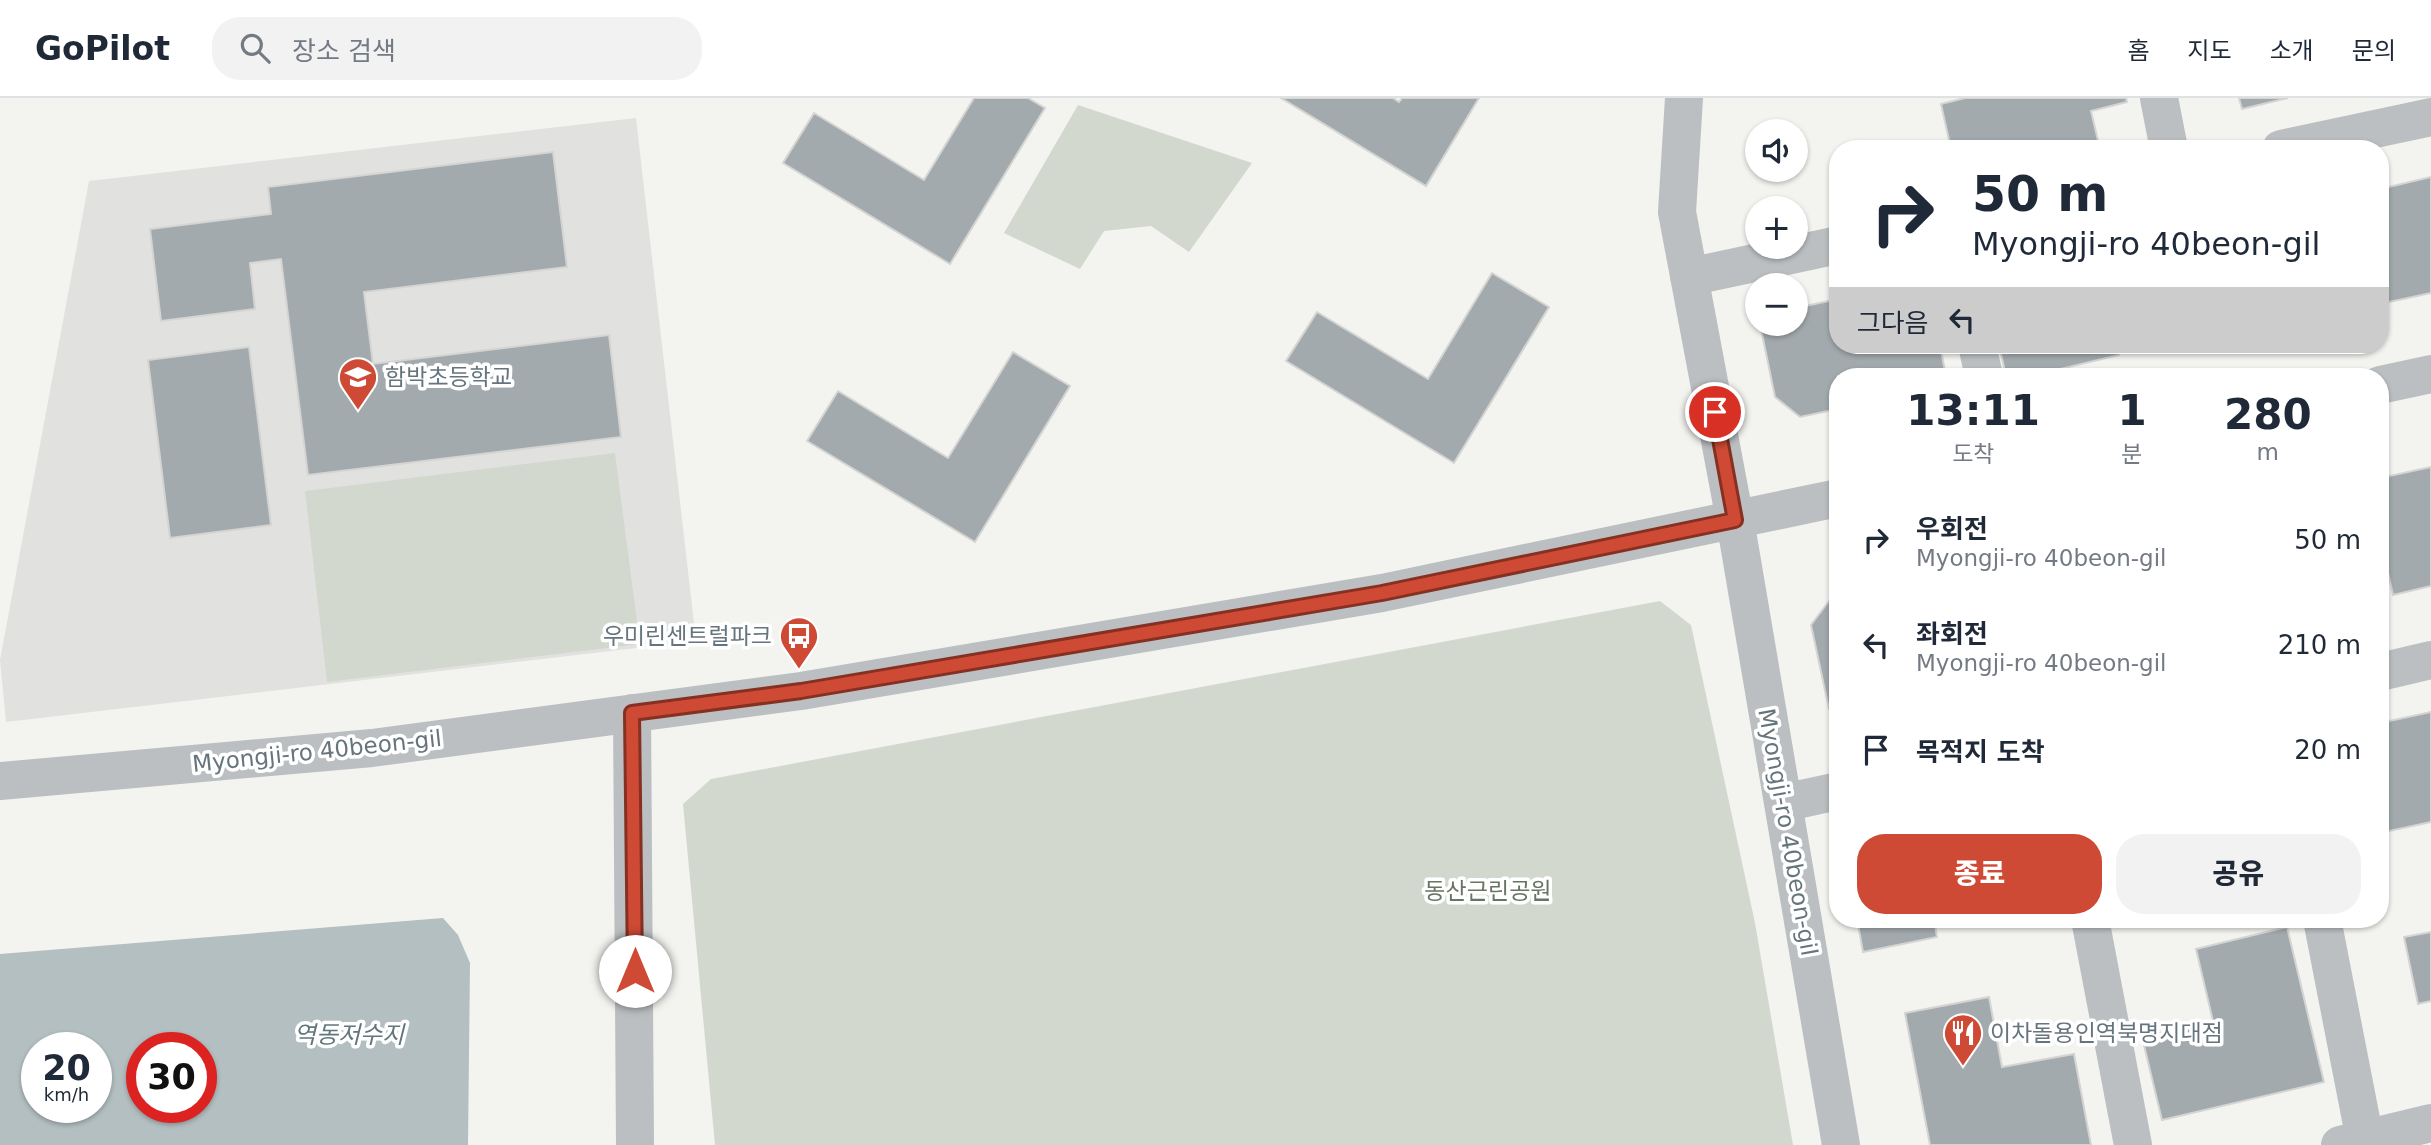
<!DOCTYPE html>
<html lang="ko">
<meta charset="utf-8">
<style>
:root{--surface:#fff;--page:#f2f2f3;--text:#1f2937;--muted:#747a83;--line:#e0e1e3;--accent:#ce4a35}
body{margin:0;font-family:"DejaVu Sans","Noto Sans KR",sans-serif;background:var(--page);color:var(--text);height:100vh;display:flex;flex-direction:column;font-size:26px;white-space:nowrap}
*{box-sizing:border-box;margin:0}
p{font-size:23px;color:var(--muted)}
.icon{flex:none;width:38px;height:38px;fill:none;stroke:currentColor;stroke-width:2;stroke-linecap:round;stroke-linejoin:round}
.map{position:relative;flex:1;overflow:hidden}
.panel{position:absolute;left:1829px;top:270px;width:560px;height:560px;display:flex;flex-direction:column;background:var(--surface);border-radius:28px;box-shadow:0 2px 5px #0004}
.panel>*{flex:none}
.top-card{position:absolute;left:1829px;top:42px;width:560px;height:214px;border-radius:28px;box-shadow:0 2px 5px #0004;background:#fff;color:var(--text);overflow:hidden}
.buttons{position:absolute;left:1745px;top:21px;display:grid;gap:14px}
.buttons a{display:grid;place-items:center;width:63px;height:63px;border-radius:50%;background:var(--surface);box-shadow:0 2px 5px #0004;font-size:35px}
.speed{position:absolute;left:21px;top:934px;display:flex;gap:14px;font-size:35px;font-weight:700;text-align:center}
.speed>*{display:grid;place-content:center;width:91px;height:91px;border-radius:50%;background:var(--surface);box-shadow:0 2px 5px #0004;line-height:1}
.speed small{font-size:18px;font-weight:400}
.speed .limit{border:10px solid #d22;background:#fff;color:#111}
.pin{position:absolute;display:grid;place-items:center;width:60px;height:60px;color:#fff;margin:-30px;border:4px solid #fff;border-radius:50%;box-shadow:0 2px 7px #0007}
.me{position:absolute;width:77px;margin:-38px;rotate:0deg;stroke-linejoin:round;filter:drop-shadow(0 0 5px #0008)}
.turn{display:flex;align-items:center;gap:24px;height:147px;padding:0 28px;font-size:32px}
.turn .icon{width:91px;height:91px;stroke-width:2.5}
.turn b{display:block;font-size:49px;line-height:60px}
.then{display:flex;align-items:center;height:66px;padding:0 28px;background:#0003;gap:14px;font-size:26px}
.eta{display:flex;justify-content:space-evenly;align-items:center;height:119px;text-align:center}
.eta b{font-size:42px;font-weight:800;line-height:49px}
.button{display:flex;gap:14px;margin-top:auto;padding:14px 28px}
.button a{flex:1;height:80px;border-radius:28px;background:var(--accent);color:#fff;font-size:28px;font-weight:800;line-height:80px;text-align:center}
.button a+a{background:var(--page);color:var(--text)}
ul{padding:0;list-style:none}
li{display:flex;align-items:center;gap:21px;height:105px;padding:0 28px}
li div{flex:1}
li b{display:block;font-size:26px}
li em{font-style:normal}
header{display:flex;align-items:center;gap:42px;box-sizing:border-box;height:98px;padding:0 35px;background:var(--surface);border-bottom:2px solid var(--line)}
header strong{font-size:33px}
nav{display:flex;gap:38px;margin-inline-start:auto;font-size:24px}
.search{width:490px;height:63px;background:var(--page);display:flex;align-items:center;gap:18px;box-sizing:border-box;padding:0 24px;border-radius:28px;color:var(--muted);font-size:26px}
.map>svg:first-child{display:block}
.built{fill:#e1e2e0}
.green{fill:#d3d8cf}
.water{fill:#b3bfc1;fill-rule:evenodd}
.building{fill:#a3aaae;stroke:#d4d4d3;stroke-width:2}
.lines{fill:none;stroke-linecap:round;stroke-linejoin:round}
.minor{stroke:#bbbfc1;stroke-width:38}
.route-casing{stroke:#863022;stroke-width:18}
.route{stroke:#ce4a35;stroke-width:12}
.labels{text-anchor:middle;dominant-baseline:central;stroke-width:7;stroke-linejoin:round;paint-order:stroke}
.poi-label{font-size:23px;fill:#66757d;stroke:#fff;text-anchor:start}
.street-label{font-size:23px;fill:#66757d;stroke:#fff}
.park-label{font-size:23px;fill:#697564;stroke:#fff}
.water-label{font-size:24px;font-style:italic;fill:#62777b;stroke:#fff}
</style>
<header>
<strong>GoPilot</strong>
<div class="search"><svg class="icon" aria-label="search" viewBox="0 0 24 24"><circle cx="10" cy="10" r="6"/><path d="M15 15l6 6"/></svg>장소 검색</div>
<nav><a>홈</a><a>지도</a><a>소개</a><a>문의</a></nav>
</header>
<div class="map">
<svg width="2431" height="1047" viewBox="0 0 2431 1047">
<rect width="100%" height="100%" fill="#f3f3f0"/>
<path class="built" d="M636,20L696,543L6,624L0,562L89,83Z"/>
<path class="green" d="M1078,7L1252,65L1189,154L1151,128L1104,133L1080,171L1004,135Z
M615,355L640,546L327,584L305,393Z
M1660,503L1691,527L1755,825L1793,1047H715L683,706L711,681Z"/>
<path class="water" d="M443,820L458,837L470,865L468,1047H0V856ZM37,950H96V1010H37ZM142,950H201V1010H142Z"/>
<path class="building" d="M974,0H1028L1045,10L950,166L783,65L814,15L924,82Z
M1281,0H1393L1399,4L1402,0H1479L1426,88Z
M1965,0H2126L2127,4L2091,13L2100,51H1951L1941,6Z
M2239,0H2288L2242,11Z
M553,54L567,169L364,194L373,266L609,237L621,339L308,377L281,161L250,165L255,211L161,223L150,131L271,116L268,89Z
M2431,79V195L2380,206V91Z
M1492,175L1549,209L1454,365L1286,263L1317,214L1428,281Z
M1838,201V247H1940L1946,278H1838V311L1800,319L1775,299L1760,226H1796V210Z
M1999,247H2117L2119,257L2031,278H2006Z
M249,249L271,427L170,440L148,262Z
M1013,254L1070,288L975,444L807,343L838,293L948,360Z
M2431,369V488L2393,497L2380,439V380Z
M1838,497V615L1829,611L1811,527L1832,499Z
M2431,614V724L2380,735V625Z
M1857,821H1934L1937,839L1863,854Z
M2287,829L2324,984L2162,1022L2142,939L2213,923L2196,851Z
M2431,834V903L2418,906L2404,839Z
M1989,899L2002,969L2074,956L2091,1047H1930L1905,915Z"/>
<g class="lines">
<path class="minor" d="M1684,0L1677,114L1735,422L1841,1047
M2159,0L2169,51
M2281,51L2431,19
M1689,179L1838,147
M1977,247L1984,278
M2380,287L2431,276
M2380,574L2431,562
M632,615L635,1047
M0,683L372,650L801,593L1382,495L1838,400
M1783,705L1838,693
M2090,821L2133,1047
M2322,821L2366,1047
M2340,1047L2431,1025"/>
</g>
<g class="lines">
<g class="route-casing">
<path id="route" d="M635,873L632,615L801,593L1382,495L1735,422L1715,314"/>
</g>
<use href="#route" class="route"/>
</g>
<defs>
<g id="school-pin" transform="scale(2.0125)"><path d="M0 17L-7.5 6A9.5 9.5 0 1 1 7.5 6Z" fill="#ce4a35" stroke="#fff"/><path d="M0-5L7-2L0 1L-7-2ZM-4 1L0 2.5L4 1V4Q0 6-4 4Z" fill="#fff"/></g>
<g id="bus-pin" transform="scale(2.0125)"><path d="M0 17L-7.5 6A9.5 9.5 0 1 1 7.5 6Z" fill="#ce4a35" stroke="#fff"/><path d="M-5-6H5V4H4V6H2V4H-2V6H-4V4H-5ZM-3.5-4V0h7V-4ZM-3.5 1.2v1.5H-2V1.2ZM2 1.2v1.5H3.5V1.2Z" fill="#fff"/></g>
<g id="restaurant-pin" transform="scale(2.0125)"><path d="M0 17L-7.5 6A9.5 9.5 0 1 1 7.5 6Z" fill="#ce4a35" stroke="#fff"/><path d="M-5-6h1v4h1v-4h1v4h1v-4h1v5L-1.5 .5V6h-2V.5L-5-1ZM5-6V6H3V1.5H1.5Q1.5-4 5-6Z" fill="#fff"/></g>
</defs>
<g fill-rule="evenodd">
<use href="#school-pin" x="358" y="279"/>
<use href="#bus-pin" x="799" y="538"/>
<use href="#restaurant-pin" x="1963" y="935"/>
</g>
<g class="labels">
<g class="poi-label">
<text x="385" y="279">함박초등학교</text>
<text x="772" y="538" text-anchor="end">우미린센트럴파크</text>
<text x="1990" y="935">이차돌용인역북명지대점</text>
</g>
<g class="street-label">
<text transform="translate(317 653) rotate(-6)">Myongji-ro 40beon-gil</text>
<text transform="translate(1788 734) rotate(80)">Myongji-ro 40beon-gil</text>
</g>
<g class="park-label">
<text x="1488" y="793">동산근린공원</text>
</g>
<g class="water-label">
<text x="349" y="937">역동저수지</text>
</g>
</g>
</svg>
<div class="buttons">
<a><svg class="icon" aria-label="sound" viewBox="0 0 24 24"><path d="M4 9h4l5-4v14l-5-4H4zM17 9q2 3 0 6"/></svg></a>
<a>+</a>
<a>−</a>
</div>
<div class="speed"><div>20<small>km/h</small></div><div class="limit">30</div></div>
<div class="pin" style="left:1715px;top:314px;background:#d93025"><svg class="icon" aria-label="arrive" viewBox="0 0 24 24"><path d="M6 21V4h12l-3 4 3 4H6"/></svg></div>
<svg class="me" style="left:635px;top:873px" viewBox="-20 -20 40 40"><circle r="19" fill="#fff"/><path d="M0-13L10 11 0 6-10 11z" fill="#ce4a35"/></svg>
<div class="top-card">
<div class="turn"><svg class="icon" aria-label="right" viewBox="0 0 24 24"><path d="M7 20v-9h11M14 6l5 5-5 5"/></svg><div><b>50 m</b>Myongji-ro 40beon-gil</div></div>
<div class="then">그다음<svg class="icon" aria-label="left" viewBox="0 0 24 24"><path d="M17 20v-9H6M10 6l-5 5 5 5"/></svg></div>
</div>
<section class="panel">
<div class="eta">
<div><b>13:11</b><p>도착</p></div>
<div><b>1</b><p>분</p></div>
<div><b>280</b><p>m</p></div>
</div>
<ul>
<li><svg class="icon" aria-label="right" viewBox="0 0 24 24"><path d="M7 20v-9h11M14 6l5 5-5 5"/></svg><div><b>우회전</b><p>Myongji-ro 40beon-gil</p></div><em>50 m</em></li>
<li><svg class="icon" aria-label="left" viewBox="0 0 24 24"><path d="M17 20v-9H6M10 6l-5 5 5 5"/></svg><div><b>좌회전</b><p>Myongji-ro 40beon-gil</p></div><em>210 m</em></li>
<li><svg class="icon" aria-label="arrive" viewBox="0 0 24 24"><path d="M6 21V4h12l-3 4 3 4H6"/></svg><div><b>목적지 도착</b></div><em>20 m</em></li>
</ul>
<div class="button"><a>종료</a><a>공유</a></div>
</section>
</div>
